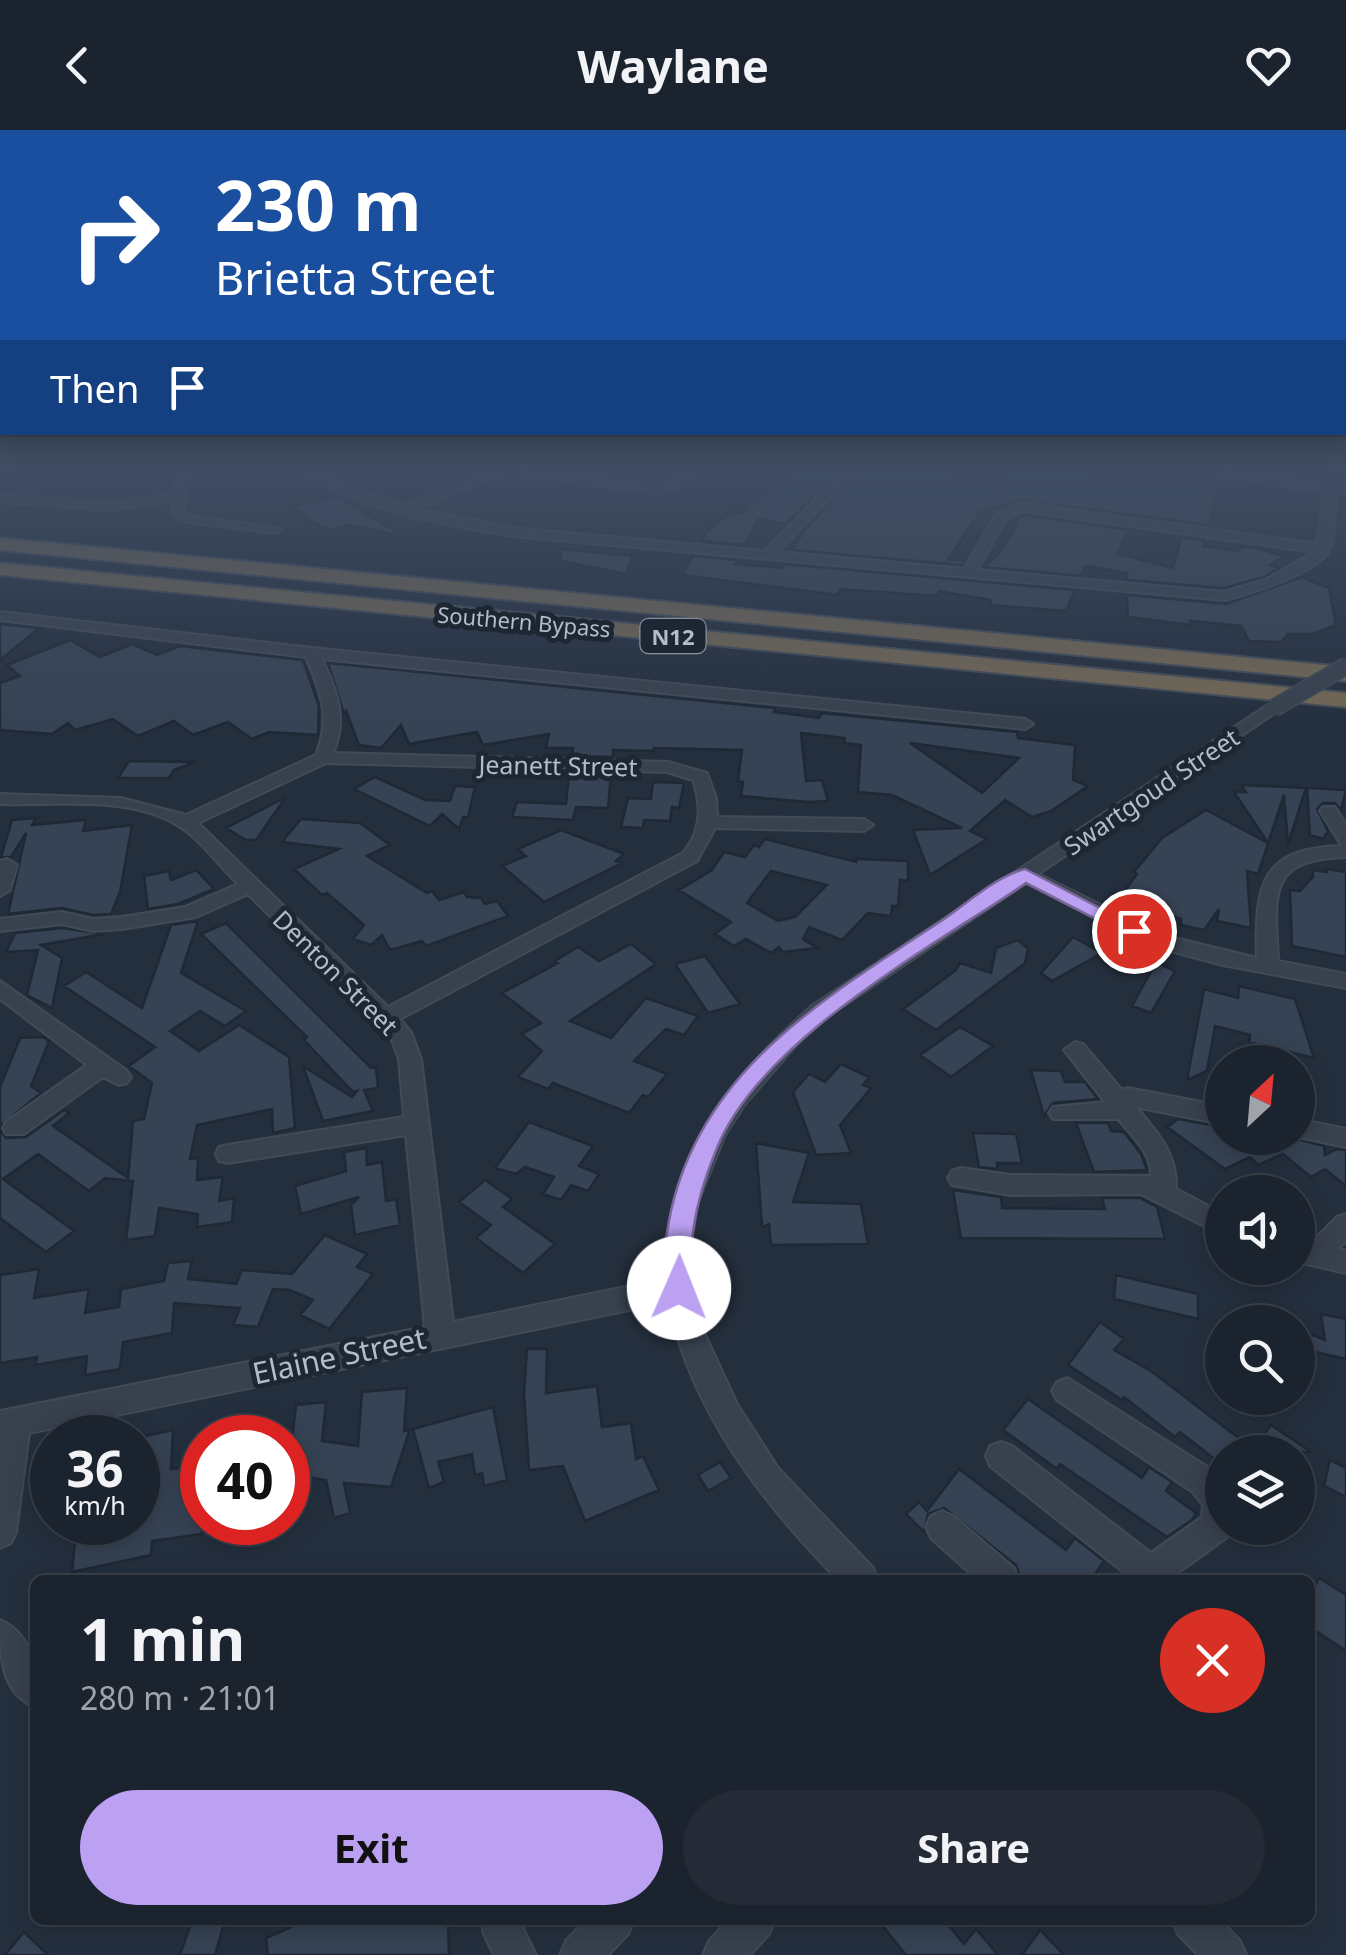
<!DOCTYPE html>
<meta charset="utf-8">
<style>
:root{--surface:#1b232e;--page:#242b36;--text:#f1f3f6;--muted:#a0a4aa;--line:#39404a;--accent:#bca0f2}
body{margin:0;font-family:"Noto Sans",sans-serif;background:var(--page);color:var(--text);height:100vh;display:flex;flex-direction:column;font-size:38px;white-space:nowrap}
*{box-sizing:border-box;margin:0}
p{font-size:32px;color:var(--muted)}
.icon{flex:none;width:55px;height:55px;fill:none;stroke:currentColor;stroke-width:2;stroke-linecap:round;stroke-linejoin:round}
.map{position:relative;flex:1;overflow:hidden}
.drawer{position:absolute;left:30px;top:1445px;width:1285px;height:350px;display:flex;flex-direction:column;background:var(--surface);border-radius:15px;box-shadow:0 5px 25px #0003,0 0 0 2px var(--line)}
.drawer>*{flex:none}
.top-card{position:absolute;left:0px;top:0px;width:1348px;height:305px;box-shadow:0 5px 25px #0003,0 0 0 2px var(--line);background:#1a4fa0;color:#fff;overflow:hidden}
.needle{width:65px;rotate:26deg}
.controls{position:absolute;left:1205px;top:915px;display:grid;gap:20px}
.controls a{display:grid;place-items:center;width:110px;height:110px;border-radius:50%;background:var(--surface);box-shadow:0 5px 25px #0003,0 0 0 2px var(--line);font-size:50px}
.speed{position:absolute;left:30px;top:1285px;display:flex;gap:20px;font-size:50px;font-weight:700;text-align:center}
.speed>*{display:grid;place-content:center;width:130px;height:130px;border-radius:50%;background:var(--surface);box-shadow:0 5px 25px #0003,0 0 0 2px var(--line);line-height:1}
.speed small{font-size:25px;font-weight:400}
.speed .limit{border:15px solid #d22;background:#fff;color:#111}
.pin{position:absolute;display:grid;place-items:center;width:85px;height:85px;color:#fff;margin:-42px;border:5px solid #fff;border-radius:50%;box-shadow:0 2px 10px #0007}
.me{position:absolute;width:110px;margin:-55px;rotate:1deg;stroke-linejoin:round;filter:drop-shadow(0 0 8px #0008)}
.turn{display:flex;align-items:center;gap:35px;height:210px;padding:0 50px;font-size:45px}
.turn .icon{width:130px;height:130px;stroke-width:2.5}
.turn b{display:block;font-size:70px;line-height:85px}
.then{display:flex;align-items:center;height:95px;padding:0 50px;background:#0003;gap:20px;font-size:38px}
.round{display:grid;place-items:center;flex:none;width:105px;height:105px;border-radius:52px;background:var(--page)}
.summary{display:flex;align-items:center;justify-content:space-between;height:170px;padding:0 50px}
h1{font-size:60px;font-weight:700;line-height:75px}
.cta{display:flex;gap:20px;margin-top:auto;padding:20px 50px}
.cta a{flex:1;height:115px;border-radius:60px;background:var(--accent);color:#111;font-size:40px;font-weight:700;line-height:115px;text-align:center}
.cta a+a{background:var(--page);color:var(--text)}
header{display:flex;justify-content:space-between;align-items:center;height:130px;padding:0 50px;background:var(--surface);font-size:45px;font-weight:700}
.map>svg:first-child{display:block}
.building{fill:#364354;stroke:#1f2835;stroke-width:2.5;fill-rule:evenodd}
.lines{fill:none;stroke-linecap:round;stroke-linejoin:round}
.minor-casing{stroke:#414a57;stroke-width:4}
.highway-casing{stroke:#434c59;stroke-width:4}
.minor{fill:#38414e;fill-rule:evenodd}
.highway{fill:#746855;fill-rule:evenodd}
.minor-bridge-casing{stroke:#414a57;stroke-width:19;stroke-linecap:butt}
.minor-bridge{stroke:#38414e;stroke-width:16}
.route{fill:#bca0f2;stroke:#7a689d;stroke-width:2.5}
.labels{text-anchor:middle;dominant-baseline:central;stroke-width:10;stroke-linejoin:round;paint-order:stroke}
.far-street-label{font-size:22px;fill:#b4bcc9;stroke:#1d2633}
.shield{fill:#1d2633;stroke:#878f9c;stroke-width:2.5}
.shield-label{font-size:22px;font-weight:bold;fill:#b4bcc9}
.street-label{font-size:25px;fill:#b4bcc9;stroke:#1d2633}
.near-street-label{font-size:30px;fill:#b4bcc9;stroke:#1d2633}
</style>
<header><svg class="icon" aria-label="back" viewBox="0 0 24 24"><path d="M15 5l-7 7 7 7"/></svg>Waylane<svg class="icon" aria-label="heart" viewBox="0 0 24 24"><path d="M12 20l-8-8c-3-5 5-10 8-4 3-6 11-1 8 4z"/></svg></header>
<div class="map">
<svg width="1346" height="1825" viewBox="0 0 1346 1825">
<rect width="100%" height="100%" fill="#242f3e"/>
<path class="building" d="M798,339H840L786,394L758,389L745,415L702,411L708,400L732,382L741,383Z
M862,339H934L1003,361L1004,339H1094L1088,351L1138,358L1140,348L1219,358L1209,395L1019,370L980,382L948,430H965L962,435L792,420L803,402Z
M336,366L394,400L393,404L349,395L332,400L315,394L291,377Z
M1024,385L1128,400L1118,424L1173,438L1182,407L1205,410L1203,416L1237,421L1244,416L1257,418L1284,426L1270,435L1279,438L1264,447L1224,458L1127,450V443L1085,436L1081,446L983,437L999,424L1018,392L1016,389Z
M562,419L633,426L626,444L560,431Z
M693,426L737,430L735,434L782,438L784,434L1075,460L1066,481L991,475V470L939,461L937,466L840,459L838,465L682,445Z
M1302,447L1329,458L1336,495L1313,504H1288L1281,512L1249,511L1241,496L1190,491V495L1128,487L1127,465L1226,474Z
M0,494L39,498L0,530Z
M70,510L100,527L132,514L157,525L180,516L303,530L319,576L318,605L269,602L252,609L228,592L193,605L174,591L138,606L113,589L75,600L68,593L52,604L0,600V553L20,546L7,535Z
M328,533L775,578L774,582L819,588L822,583L1017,602L1018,608L1075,615L1073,650L1088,656L1051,681L1032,687L1005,670L970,701L987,709L930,745L913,700L962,698L892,665L858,662L861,615L844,613L845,608L801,603L806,651L822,650L828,671L808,672L741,666L743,652L738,651L742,620L654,618L653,621L613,620V627L572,626L573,618H546L549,604L483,615L477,602L409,614L401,595L381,618L359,615L346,581L344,584ZM910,613L1019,628L982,663Z
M129,631L195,632L174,640L169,648H118Z
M569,643L611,644L608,678L576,677L573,690L512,687L517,672L566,674Z
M375,647L425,670L450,671L455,656L475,657L468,687H463L459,699L442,684L430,696L354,659Z
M653,652L684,653L679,678L672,677L670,691L644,690L643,698L621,697L628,668L651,669Z
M1241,655L1306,658L1288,714L1284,665L1258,744L1247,741L1251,798L1217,791L1219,779L1204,800L1181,795V789L1121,766L1137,744L1134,742L1162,708L1206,680L1268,713L1234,662H1246Z
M1307,658L1346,660L1341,680L1335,673H1323L1317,679L1328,701L1323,709L1310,705Z
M286,667L256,710H246L226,698Z
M36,688L32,695L86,690L83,701L132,695L120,762L111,784L93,785L62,778L8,784L26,703L11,727H1L12,690Z
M301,689L360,693L390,715L367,726L427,763L432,761L439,770L464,762L467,767L481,768L485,774L497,771L508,786L426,816L422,811L390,820L382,805L371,815L353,809L364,795L327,763L322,765L294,739L339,719L282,712Z
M561,700L624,724L616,731L622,733L544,772L502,736L526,726L518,719Z
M765,709L856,732V729L908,731V751L900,750L898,776H892L891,786L868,783L842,810L809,797L803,809L817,818L783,822L779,817L771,823L746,809L734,816L715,804L731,792L679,760L712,740L724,722L745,727L754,715L759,717ZM771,741L827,755L795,787L778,791L747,773Z
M1326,739L1346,742V827L1292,816L1290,760L1300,761L1313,747V740L1327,742Z
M196,740L214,759L178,774L148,779L144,746L169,741L171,750Z
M198,791L181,843L246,881L225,896L200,881L170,901L199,921L239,895L289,927L295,998L273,1003L272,979L197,995L190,1029L198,1028L197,1050L223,1047L219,1071L234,1068L232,1092L197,1097L198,1084L159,1078L155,1106L126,1110L133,1051L105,1048L89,1061L38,1024L3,1049L74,1101L46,1122L0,1088V1000L6,1008L26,1007L64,980L69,983L53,996L128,1048L133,991L144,989L152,953L129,936L155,917L64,856L86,842L142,878L171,795Z
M226,793L371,938L376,937L378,958L364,960L373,981L323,991L303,936L352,967L357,961L353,962L304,910L307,907L201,804Z
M62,798L105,804L41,815L62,828L52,878L27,865L38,820L6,822L15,803Z
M1073,807L1102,823L1052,851L1041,843Z
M1018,810L1028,819L1025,833L936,900L903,879L955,841L960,833L991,843L996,818Z
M631,814L656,834L570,891L611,908L646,868L698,886L684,905L666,899L634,931L667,944L648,967L643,965L629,983L553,953L548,959L518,947L542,921L522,904L541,893L502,863L558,833L555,831L578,817L599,831Z
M705,826L740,874L708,883L675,834Z
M1156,832L1175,841L1151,883L1132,876Z
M1239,856L1295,869L1314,928L1249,912L1250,905L1215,896L1207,941L1187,950L1204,859L1238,868Z
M960,897L993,916L951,947L920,925Z
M43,907L49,911L31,956L41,963L0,996V957L20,908Z
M841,934L869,947L863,955L871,958L840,995L851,1023L816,1025L793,962L809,944L825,952Z
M1031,940L1061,941L1065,952H1085L1098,969L1053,973L1044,986Z
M1178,989L1222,997V1008H1294L1324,1016L1325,1025L1337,1019L1346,1020V1056L1325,1039L1311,1047L1283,1024L1258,1035L1250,1027L1225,1039L1167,997Z
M529,992L593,1016L579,1036L599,1044L588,1061L571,1055L561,1070L543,1064L554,1047L525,1037L516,1044L495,1038Z
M1076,993H1108L1111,1001L1124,1002L1141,1024L1147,1040L1094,1042Z
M973,1003L1016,1004L1022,1033H997V1039L979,1037Z
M756,1013L809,1023L793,1072L861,1074L868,1114L771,1115L769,1094L762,1097Z
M366,1018L367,1035L382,1032L386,1071L396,1069L400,1095L355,1105L351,1075L359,1067L301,1084L295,1056L346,1041L344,1022Z
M485,1050L512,1069L503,1077L555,1114L523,1143L476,1108L491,1095L459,1072Z
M953,1060L1001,1067L1002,1078L1105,1079L1102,1068H1140L1157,1077L1165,1109L961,1108Z
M325,1105L367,1124L357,1137L373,1144L329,1199L300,1185L313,1170L290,1160L273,1159L258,1197L233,1195L240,1178L174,1173L172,1203L123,1212L120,1239L85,1245L87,1226L35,1235L37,1227L0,1233V1145L39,1139L34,1168L89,1159L85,1183L119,1177L121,1159L164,1151L168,1133L192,1131L188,1149L236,1154L242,1140L292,1144Z
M1116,1145L1198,1164V1189L1114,1169Z
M1321,1184L1346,1189V1229L1298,1218V1199L1325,1210Z
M1100,1192L1124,1209L1114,1220L1151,1241L1253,1319L1271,1295L1311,1322H1222V1335L1180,1302L1175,1307L1124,1267L1122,1270L1068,1235Z
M527,1219H547L546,1263L597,1256L602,1297L631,1293L636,1329L643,1326L659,1360L585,1391L563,1336L529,1340L524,1263Z
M407,1258L404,1301L410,1299L391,1357L344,1353L350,1383L334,1388L326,1350L288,1344L296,1275L326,1272L322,1311L358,1316L362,1262Z
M1028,1269L1142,1348L1149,1337L1172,1352L1166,1361L1196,1383L1192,1390L1167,1407L1060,1334L1057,1339L1003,1300Z
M493,1277L507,1350L484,1356L482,1343L475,1345L472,1324L438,1332L444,1352L429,1358L413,1299Z
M173,1300L171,1339L202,1335V1404L152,1411L151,1425L72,1442L77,1392H138V1343L143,1342L145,1306Z
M1330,1330L1346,1338V1367L1324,1356Z
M720,1332L731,1348L708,1361L698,1345Z
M959,1339L1066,1420L1075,1408L1104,1431L1091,1450H1021L1016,1435L944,1378L928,1384L924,1402L906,1384L919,1372L927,1381Z
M1319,1448L1346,1465V1521L1310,1497V1467Z
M192,1790H225L215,1825H180Z
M307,1790H448L449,1825H268L266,1808Z
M878,1790H944L964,1814L976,1799L998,1825H906Z
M1040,1800L1064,1825H1022Z
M24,1802L48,1825H5Z"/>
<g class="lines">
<g class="minor-casing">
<path id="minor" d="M178,339H190L184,382L188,385L281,399L275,403L180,391L172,383V371L111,380L0,372V364C58,370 115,377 173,364Z
M300,339H315L358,360L404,375L500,339L657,355C675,352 683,339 701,339L678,359L657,363L509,344L488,349L417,379L512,398L765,421L846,339H858L778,422L964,439L997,384L1021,373L1317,414L1324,362L1176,339H1211L1346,357V365L1336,363C1335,381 1335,402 1330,418C1322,442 1249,464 1225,470L512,406C442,393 358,383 300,339ZM1023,381L1314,422L1265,450L1224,462L977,440L1006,389Z
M0,482L312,518L1025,589L1033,594L1025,599L322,529C337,561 348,588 333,623L668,632L707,643L716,668L717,687L864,689L873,695L864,701L715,698L697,731L400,889L411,902L421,929L453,1192L665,1149C664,1030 726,951 812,876L1268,575L1282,578L1038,744L1162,805L1257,828C1255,755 1260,718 1342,716L1320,681L1323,677H1335L1346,695V727C1266,729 1275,765 1278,831L1346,844V858L1223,835L1148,815L1026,753L828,886L798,913L745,974L725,1005L697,1074L691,1114L694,1168L706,1207L737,1274L778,1338L873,1438L877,1450H838C761,1371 692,1282 668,1172L29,1303L16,1402L11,1413L0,1418V1281L425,1197L406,1005L228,1033L219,1031L216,1024L219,1017L228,1015L404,987L399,929L390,905L248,764L196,787L122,799L93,801L62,794L0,801V789L62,782L93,789L122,787L185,777L238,754C219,736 200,708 177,695C128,665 55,676 0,674V664L121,668L186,685L316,625C331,588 321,562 306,527L0,490ZM326,633L667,642L693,650C702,676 701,702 683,723L388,877L198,693Z
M7,729L17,735L10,760L0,766V731Z
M0,851L127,941L131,947L127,953L119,955L103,947L24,1004H6L3,998L6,992L87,935L0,869Z
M1075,912L1083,914L1122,960L1128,958L1222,976V994L1136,977C1158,1003 1177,1023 1176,1059L1222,1083V1105L1141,1064L1010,1065L952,1055L948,1048L952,1041L961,1038L1010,1045L1151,1046C1152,1023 1132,1006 1118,989H1053L1049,983L1053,977L1105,972L1064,920Z
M1298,989L1346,999V1017L1298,1007Z
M1346,1084V1111L1338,1119L1346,1121V1143L1298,1132V1110L1311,1113L1337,1087Z
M1067,1248L1215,1342L1222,1351V1398H1231L1226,1408L1168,1450H1124L1126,1444L990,1336L986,1326L990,1316L1001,1312L1012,1316L1151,1423L1202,1387L1203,1375L1193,1362L1057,1270L1052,1261L1057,1252Z
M942,1381L953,1386L1014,1438L1018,1450H978L931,1408L926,1397L931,1386Z
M0,1490C36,1505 35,1544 35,1577C0,1563 0,1523 0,1490Z
M484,1790H524L523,1799L536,1825H494L483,1802Z
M586,1790H634L628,1804L608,1825H560L566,1811Z
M728,1790H775L769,1804L750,1825H703L709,1811Z
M1172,1790H1220L1240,1811L1246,1825H1198L1178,1804Z"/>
</g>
<g class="highway-casing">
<path id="highway" d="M0,408L1346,537V551L0,420Z
M0,433L1346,563V577L0,445Z"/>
</g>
<use href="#minor" class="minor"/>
<use href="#highway" class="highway"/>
<g class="minor-bridge-casing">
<path id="minor-bridge" d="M1274,578L1346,536"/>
</g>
<use href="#minor-bridge" class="minor-bridge"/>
</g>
<linearGradient id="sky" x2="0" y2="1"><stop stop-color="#141a22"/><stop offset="0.57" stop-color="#3f4d63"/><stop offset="1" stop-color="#3f4d63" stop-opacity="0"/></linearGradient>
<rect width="1346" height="595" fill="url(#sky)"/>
<path class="route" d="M1025,739L1144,801L1141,805H1127L1026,753C932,817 760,910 717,1018C705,1047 694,1082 692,1113C691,1131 696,1150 688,1166L679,1169L669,1166C659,1145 665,1113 669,1091C696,945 820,871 935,795C962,778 994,747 1025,739Z"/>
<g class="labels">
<g class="far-street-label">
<text transform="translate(524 491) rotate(5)">Southern Bypass</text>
</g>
<rect class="shield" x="640.5" y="489" width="65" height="34" rx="8"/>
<g class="shield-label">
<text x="673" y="506">N12</text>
</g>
<g class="street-label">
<text transform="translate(558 635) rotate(1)">Jeanett Street</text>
<text transform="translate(1151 661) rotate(-34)">Swartgoud Street</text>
<text transform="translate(336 842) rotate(45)">Denton Street</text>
</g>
<g class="near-street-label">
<text transform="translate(339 1225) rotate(-12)">Elaine Street</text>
</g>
</g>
</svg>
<div class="controls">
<a><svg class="needle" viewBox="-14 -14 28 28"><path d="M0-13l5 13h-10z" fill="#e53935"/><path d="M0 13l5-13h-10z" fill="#a0a4aa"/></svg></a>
<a><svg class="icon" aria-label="sound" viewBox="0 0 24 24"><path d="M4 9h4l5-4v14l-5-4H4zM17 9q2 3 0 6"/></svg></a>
<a><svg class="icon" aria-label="search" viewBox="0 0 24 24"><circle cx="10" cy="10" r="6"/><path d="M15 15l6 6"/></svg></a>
<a><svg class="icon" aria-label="layers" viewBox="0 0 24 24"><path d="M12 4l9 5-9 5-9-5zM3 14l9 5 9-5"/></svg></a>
</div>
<div class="speed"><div>36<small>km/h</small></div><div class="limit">40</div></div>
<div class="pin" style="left:1134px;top:801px;background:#d93025"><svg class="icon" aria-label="arrive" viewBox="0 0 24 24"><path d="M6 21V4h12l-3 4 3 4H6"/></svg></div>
<svg class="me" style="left:679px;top:1158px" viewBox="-20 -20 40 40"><circle r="19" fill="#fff"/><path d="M0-13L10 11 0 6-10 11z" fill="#bca0f2"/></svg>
<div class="top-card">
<div class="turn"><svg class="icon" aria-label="right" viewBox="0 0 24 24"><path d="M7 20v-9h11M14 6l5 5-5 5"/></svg><div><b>230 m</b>Brietta Street</div></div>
<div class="then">Then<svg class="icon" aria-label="arrive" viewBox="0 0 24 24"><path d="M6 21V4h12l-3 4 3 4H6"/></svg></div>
</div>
<section class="drawer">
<div class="summary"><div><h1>1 min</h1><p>280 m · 21:01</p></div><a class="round" style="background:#d93025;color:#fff"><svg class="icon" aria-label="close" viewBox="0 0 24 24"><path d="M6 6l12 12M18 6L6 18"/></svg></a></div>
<div class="cta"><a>Exit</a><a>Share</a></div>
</section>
</div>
